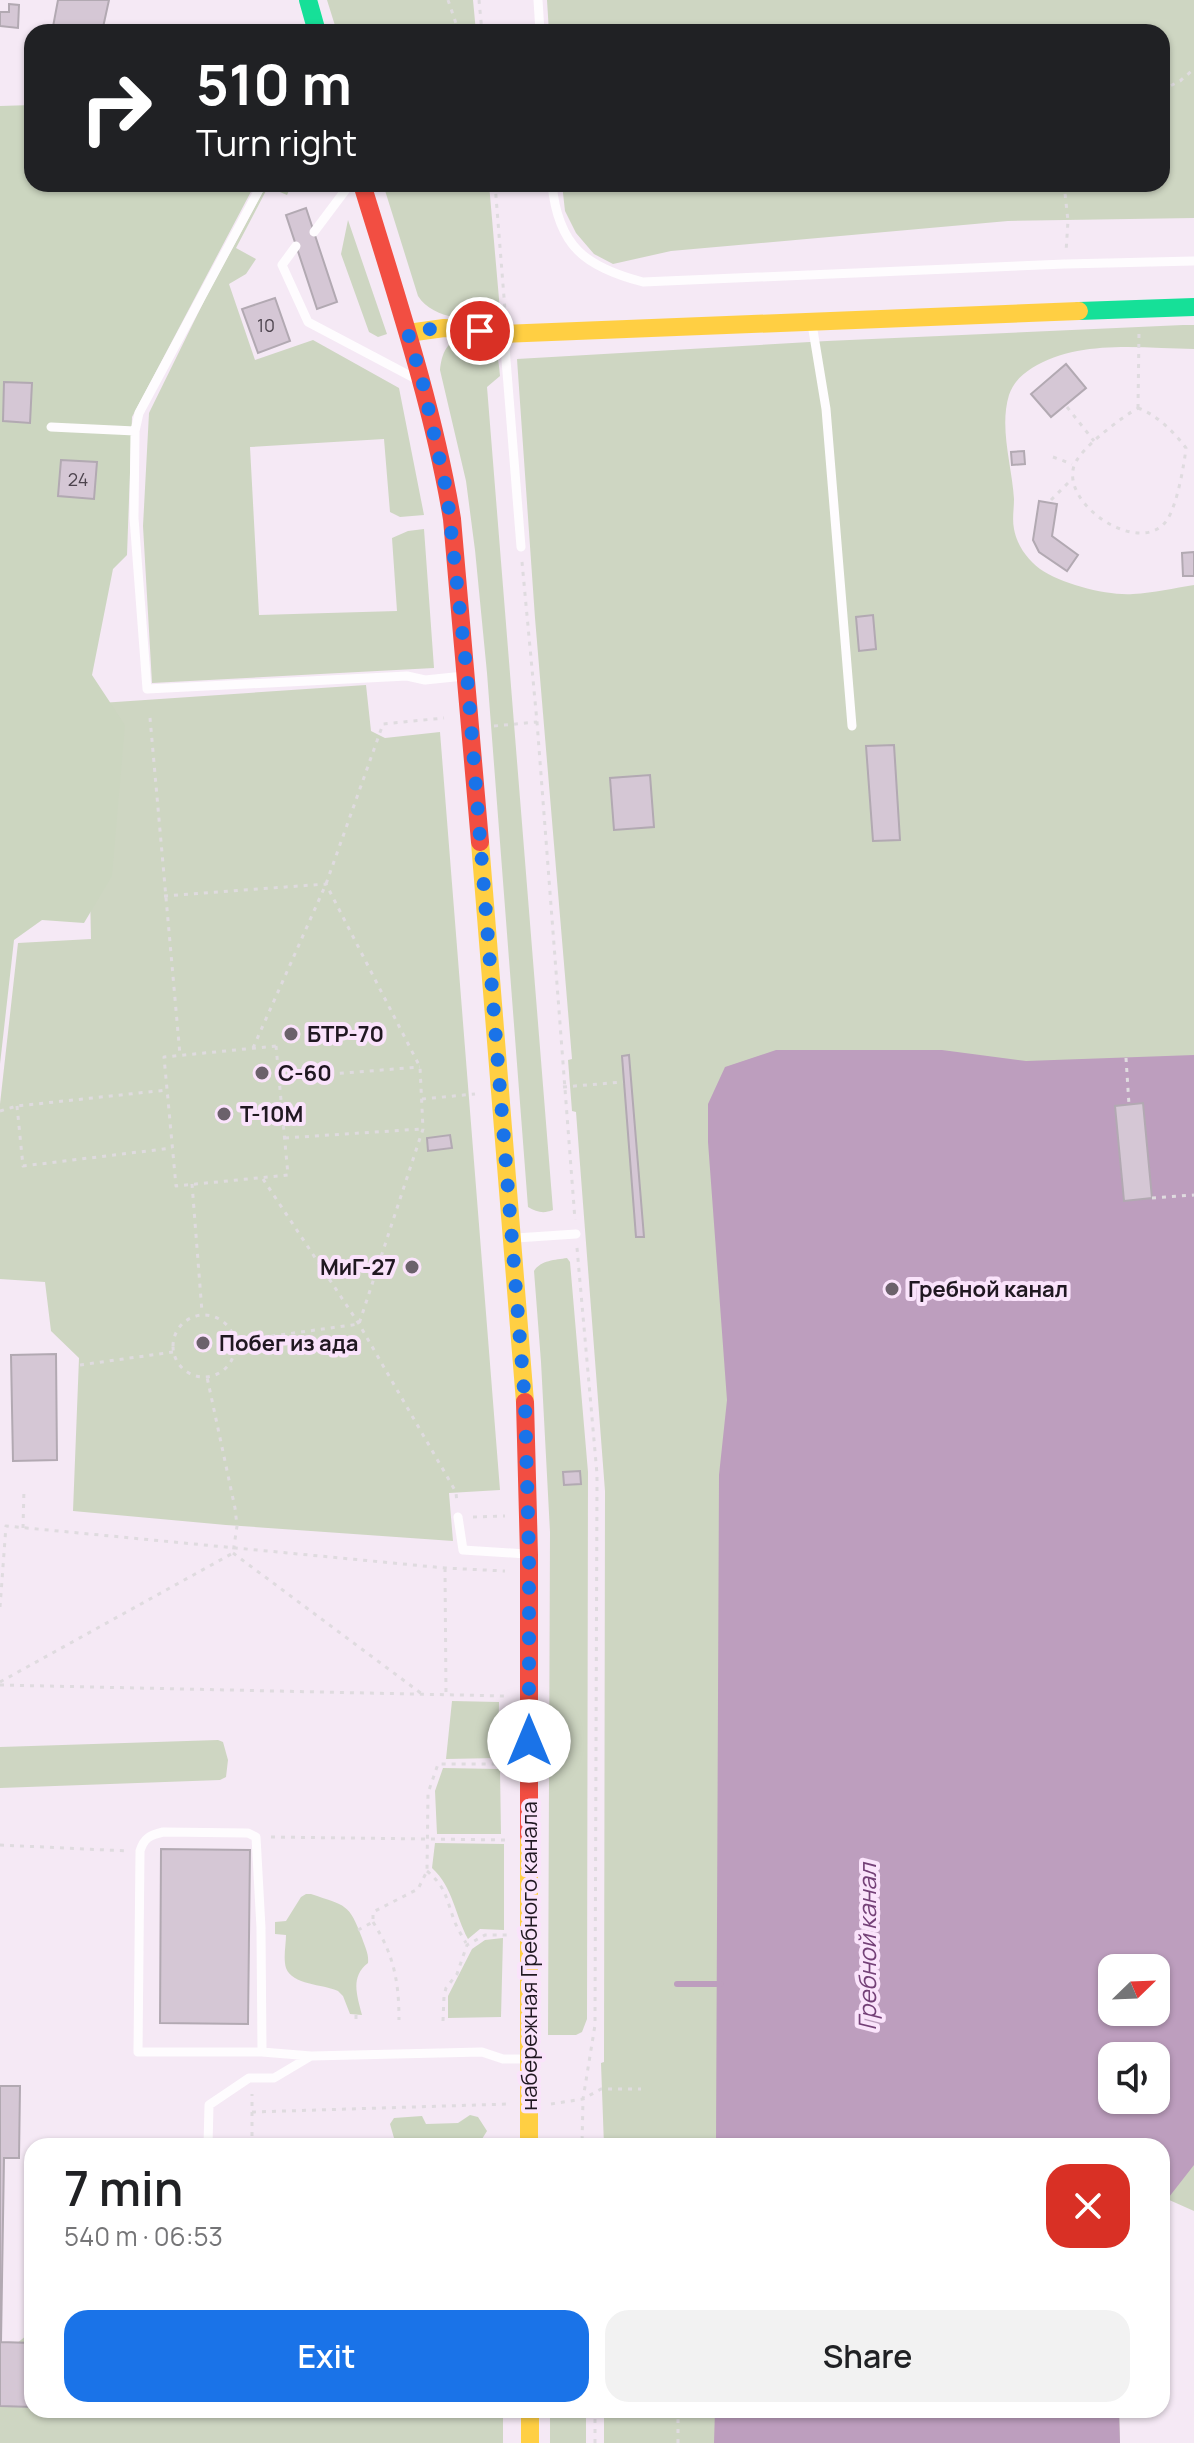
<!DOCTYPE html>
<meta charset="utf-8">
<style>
:root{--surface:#fff;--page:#f2f2f2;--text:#202124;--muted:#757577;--accent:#1a73e8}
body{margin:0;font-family:Manrope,sans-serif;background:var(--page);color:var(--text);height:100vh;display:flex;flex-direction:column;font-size:30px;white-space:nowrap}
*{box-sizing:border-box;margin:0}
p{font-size:26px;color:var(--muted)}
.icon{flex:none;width:44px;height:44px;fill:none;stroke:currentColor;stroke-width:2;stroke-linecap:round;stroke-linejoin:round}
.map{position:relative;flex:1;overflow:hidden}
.details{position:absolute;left:24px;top:2138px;width:1146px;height:280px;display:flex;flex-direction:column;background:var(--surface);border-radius:24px;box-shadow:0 2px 6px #0004}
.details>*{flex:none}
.banner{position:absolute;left:24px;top:24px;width:1146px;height:168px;border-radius:24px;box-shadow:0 2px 6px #0004;background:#202124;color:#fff;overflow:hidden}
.needle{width:52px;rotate:67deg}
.controls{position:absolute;left:1098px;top:1954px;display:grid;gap:16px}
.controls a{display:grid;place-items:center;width:72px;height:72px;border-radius:16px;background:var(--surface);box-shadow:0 2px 6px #0004;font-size:40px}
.pin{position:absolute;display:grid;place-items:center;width:68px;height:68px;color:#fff;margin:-34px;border:4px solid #fff;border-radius:50%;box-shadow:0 2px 8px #0007}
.me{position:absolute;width:88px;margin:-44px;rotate:0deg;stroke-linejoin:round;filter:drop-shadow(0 0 6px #0008)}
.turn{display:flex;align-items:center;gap:28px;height:168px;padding:0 40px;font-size:36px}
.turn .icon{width:104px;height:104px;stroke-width:2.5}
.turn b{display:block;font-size:56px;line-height:68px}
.round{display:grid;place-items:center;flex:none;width:84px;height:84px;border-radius:24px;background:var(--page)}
.overview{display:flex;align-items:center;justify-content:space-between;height:136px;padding:0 40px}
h1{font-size:48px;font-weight:600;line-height:60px}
.action{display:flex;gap:16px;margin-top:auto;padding:16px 40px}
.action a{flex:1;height:92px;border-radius:24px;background:var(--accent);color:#fff;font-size:32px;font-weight:600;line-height:92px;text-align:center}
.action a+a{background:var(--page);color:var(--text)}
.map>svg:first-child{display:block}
.green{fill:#ced6c2;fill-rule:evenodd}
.forest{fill:#ccd6c0}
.water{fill:#bd9ebe;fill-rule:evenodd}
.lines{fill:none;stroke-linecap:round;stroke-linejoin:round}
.stream{stroke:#bd9ebe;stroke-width:6}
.building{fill:#d5c7d5;stroke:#b2a9b2;stroke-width:2}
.path{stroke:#dfdbdf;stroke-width:3;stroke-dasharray:4 6;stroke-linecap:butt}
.lane{stroke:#fefcfe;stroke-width:9}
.fast{stroke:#16e098;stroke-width:18}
.slow{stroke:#ffcf43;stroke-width:18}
.jam{stroke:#f24e42;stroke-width:18}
.route{stroke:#1a73e8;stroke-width:14;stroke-dasharray:0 25.2}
.poi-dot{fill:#6b616b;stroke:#fae3fb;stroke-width:3}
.labels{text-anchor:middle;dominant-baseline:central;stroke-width:8;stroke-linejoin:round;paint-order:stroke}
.number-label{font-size:18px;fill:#4d444e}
.poi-label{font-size:22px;font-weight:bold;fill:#201821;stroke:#fae3fb;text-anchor:start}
.street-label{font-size:22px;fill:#201821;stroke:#fae3fb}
.water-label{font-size:24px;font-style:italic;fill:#744077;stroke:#fae3fb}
</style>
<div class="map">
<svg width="1194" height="2443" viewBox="0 0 1194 2443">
<rect width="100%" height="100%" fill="#f5e9f5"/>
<path class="green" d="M327,0H473L476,32H337Z
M547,0H1194V218L1008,221L671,251L613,264L594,254L576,233L565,211L562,184H1162V32H549Z
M267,184H292L287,195L268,187L236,248L256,259L246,274L229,284L255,360L313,340L399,388L424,515L400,517L390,512L384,439L250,447L259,615L397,611L392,538L408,531L424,529L434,668L152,683L143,526L149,413L206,297Z
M383,184H489L501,322C474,320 434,321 418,296Z
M348,220L387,334L378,337L369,332L341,254Z
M1183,325H1194V349C1142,348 1078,339 1032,368C1021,375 1013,383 1009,395C999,428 1012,466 1014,499C1014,509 1012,519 1014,529C1017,545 1027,559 1040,569C1061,584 1108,596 1133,594C1154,593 1174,588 1194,585V2211L1167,2199L1162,2206V2146H604L601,2063L604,2062L605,1491L576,1112L572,1111L568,1060L572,1059L535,618L517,359L827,341ZM1112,1968H1156V2012H1112ZM1112,2056H1156V2100H1112Z
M458,337C491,339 498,342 500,376L487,387L553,1210C543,1214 537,1212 528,1207L487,673L475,550L466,481L440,370C442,354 445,346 458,337Z
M366,685L371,731L385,738L440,732L500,1490L449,1493L453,1541L226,1525L73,1511L79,1358L51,1331L45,1282L0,1279V1104L18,943L91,939L86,704Z
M567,1258L570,1262L588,1472L587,2019L582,2032L576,2035H548L550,1532L541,1362L534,1271C541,1260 555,1260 567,1258Z
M452,1701L499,1702L498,1758L446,1759Z
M218,1740L223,1742L228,1760L226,1777L220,1780L0,1788V1747Z
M443,1768L500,1769L501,1834H437L435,1791Z
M435,1843L504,1844V1930L480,1929L468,1939C455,1915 453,1887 432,1868Z
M306,1894H311C346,1906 349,1903 362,1938C365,1947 369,1954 368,1963C350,1977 357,1995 362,2015L350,2014L343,1996L338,1991C323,1984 292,1985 286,1968C283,1958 286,1945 286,1935L275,1934V1922L286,1921L301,1897Z
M503,1938L501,2017L448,2018V1996L472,1949L485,1940Z
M32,2331V2410H503V2443H0V2357Z
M550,2410H586V2443H550Z
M604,2410H1119L1120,2443H604Z"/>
<path class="forest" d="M32,105V184H255L132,417L127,555L113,569L92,675L125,725L112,876L84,923L42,920L14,940L0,1064V106Z
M470,2115L478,2117L487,2131L482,2139L442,2143L394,2138L390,2124L394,2118L422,2116L426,2124L458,2123Z"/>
<path class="water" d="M776,1050H942L1026,1061L1194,1055V2165L1162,2206V2146H716L719,1475L727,1400L708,1142V1104L725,1067ZM1112,1968H1156V2012H1112ZM1112,2056H1156V2100H1112Z
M715,2410H1119L1120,2443H714Z"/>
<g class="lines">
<path class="stream" d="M677,1984H721"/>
</g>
<path class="building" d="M58,0H109L102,32H52Z
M9,4L19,5L18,28L0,26V12H9Z
M306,208L337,302L317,309L286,215Z
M275,298L290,341L258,353L242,309Z
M1066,364L1086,388L1051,417L1031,394Z
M4,382L32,383L30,423L3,421Z
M1024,451L1025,464L1012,465L1011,452Z
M61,460L97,462L94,499L58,496Z
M1039,501L1057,504L1052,536L1078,555L1067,571L1039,552L1033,540Z
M1194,552V576H1183L1182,553Z
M873,615L876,649L859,651L856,617Z
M894,745L900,840L873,841L866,746Z
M650,775L654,827L614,830L610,778Z
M629,1055L644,1237H636L622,1056Z
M1143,1103L1152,1198L1124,1201L1115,1106Z
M450,1135L452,1148L428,1151L427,1138Z
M56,1354L57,1460L13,1461L11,1355Z
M580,1471L581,1484L564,1485L563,1472Z
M161,1849L250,1850L248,2024L160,2023Z
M0,2086H20L19,2158H4L1,2342L32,2343V2407L0,2406Z"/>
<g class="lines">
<path class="path" d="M448,0L459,32
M479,0L482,32
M1162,90L1180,81L1194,69
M495,184L505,310
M1064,184L1068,221L1066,252
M1067,407L1094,441
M1138,408C1157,415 1174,432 1186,448C1184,466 1177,505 1167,520C1141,558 1061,505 1074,466C1079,449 1122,417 1138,408Z
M1138,408L1139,332
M1053,457L1072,464
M1051,500L1073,478
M522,562L537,722L575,1220
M150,718L180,1055
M494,726L537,722
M164,896L326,884L420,1067L423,1129L359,1324L236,1341
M276,1046L288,1175L176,1186L164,1057Z
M253,1048L326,884L383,724L444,718
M1126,1058L1129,1105
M280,1078L420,1067
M563,1087L623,1082
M422,1099L475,1094
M17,1106L23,1166L172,1148
M0,1111L17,1106L167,1090
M285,1138L421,1129
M263,1179L359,1324L456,1492L457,1504
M192,1184L202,1312
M1152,1198L1194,1195
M577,1248L597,1474L595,2025L583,2099L582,2146
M173 1346a31 31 0 1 1 62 0a31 31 0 1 1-62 0Z
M80,1365L173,1352
M473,1517L505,1516
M23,1528L24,1489
M233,1553L422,1694
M445,1568L446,1695
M0,1607L6,1526L445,1568L505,1571
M0,1682L233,1553L237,1526L235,1508L207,1377
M0,1685L504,1696
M271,1837L507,1840
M0,1845L128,1851
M427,1871C446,1887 446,1898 454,1920C457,1928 462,1936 466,1943
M373,1922C394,1955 399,1982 399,2020
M358,1930L373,1922V1912L418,1889L427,1871L428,1793L438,1764H504
M356,2015V2019
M443,2021L444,1996L446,1988L457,1974L467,1945L485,1935H507
M551,2104L583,2099L601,2089H641
M252,2112L509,2104
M252,2146V2094
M595,2443V2410
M678,2443V2410"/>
<path class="lane" d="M538,0L540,32
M552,184C558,246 585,267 643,282L1065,264L1194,261
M314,232L350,184
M296,246L282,265L308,322L416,379
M812,324L826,409L852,726
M504,335L521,547
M51,427L135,431L139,413L262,184
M135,431L134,518L147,689L407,676L425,680L464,676
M516,1238L576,1234
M458,1517L463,1550L526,1554
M262,2052L261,1928L256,1837L248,1833L163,1832C150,1835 144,1838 140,1851L138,2052H262L311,2056L482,2052L503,2059H525
M208,2146L209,2105L249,2078H274L311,2056
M30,2156H32"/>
<path class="fast" d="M308,0L317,32
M1079,311L1194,307"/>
<path class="slow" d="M408,333L444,328L503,334L1079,311
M480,842L525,1402
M529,1836V2146
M530,2410V2443"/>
<path class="jam" d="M362,184C396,295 433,405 452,519L480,842
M525,1402L529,1555V1836"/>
</g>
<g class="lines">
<path class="route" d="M480,331C455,327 433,327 408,333L423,384L447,493L467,675L525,1403L529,1555V1741"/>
</g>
<g class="poi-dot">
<circle cx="291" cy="1034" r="8"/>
<circle cx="262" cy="1073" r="8"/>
<circle cx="224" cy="1114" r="8"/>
<circle cx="412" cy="1267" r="8"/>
<circle cx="892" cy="1289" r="8"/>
<circle cx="203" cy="1343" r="8"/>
</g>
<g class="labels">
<g class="number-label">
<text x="266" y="325">10</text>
<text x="78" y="479">24</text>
</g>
<g class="poi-label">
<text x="307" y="1034">БТР-70</text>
<text x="278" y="1073">С-60</text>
<text x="240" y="1114">Т-10М</text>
<text x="396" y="1267" text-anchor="end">МиГ-27</text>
<text x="908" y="1289">Гребной канал</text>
<text x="219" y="1343">Побег из ада</text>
</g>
<g class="street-label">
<text transform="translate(529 1956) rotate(-90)">набережная Гребного канала</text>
</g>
<g class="water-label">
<text transform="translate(866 1947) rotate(-90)">Гребной канал</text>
</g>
</g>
</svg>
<div class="controls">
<a><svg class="needle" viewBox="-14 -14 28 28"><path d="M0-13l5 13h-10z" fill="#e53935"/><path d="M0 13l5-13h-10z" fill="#757577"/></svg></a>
<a><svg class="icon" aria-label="sound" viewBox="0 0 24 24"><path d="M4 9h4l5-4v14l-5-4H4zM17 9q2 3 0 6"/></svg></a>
</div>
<div class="pin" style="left:480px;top:331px;background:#d93025"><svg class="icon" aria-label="arrive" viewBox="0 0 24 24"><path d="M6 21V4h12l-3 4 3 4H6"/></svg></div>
<svg class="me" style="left:529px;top:1741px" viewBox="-20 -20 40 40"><circle r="19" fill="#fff"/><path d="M0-13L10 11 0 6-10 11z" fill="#1a73e8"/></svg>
<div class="banner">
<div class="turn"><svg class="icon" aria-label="right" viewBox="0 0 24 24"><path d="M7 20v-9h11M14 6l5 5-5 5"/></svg><div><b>510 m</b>Turn right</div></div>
</div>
<section class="details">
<div class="overview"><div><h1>7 min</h1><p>540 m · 06:53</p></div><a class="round" style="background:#d93025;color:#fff"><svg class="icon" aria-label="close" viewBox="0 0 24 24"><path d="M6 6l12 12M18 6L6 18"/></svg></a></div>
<div class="action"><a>Exit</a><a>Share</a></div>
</section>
</div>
